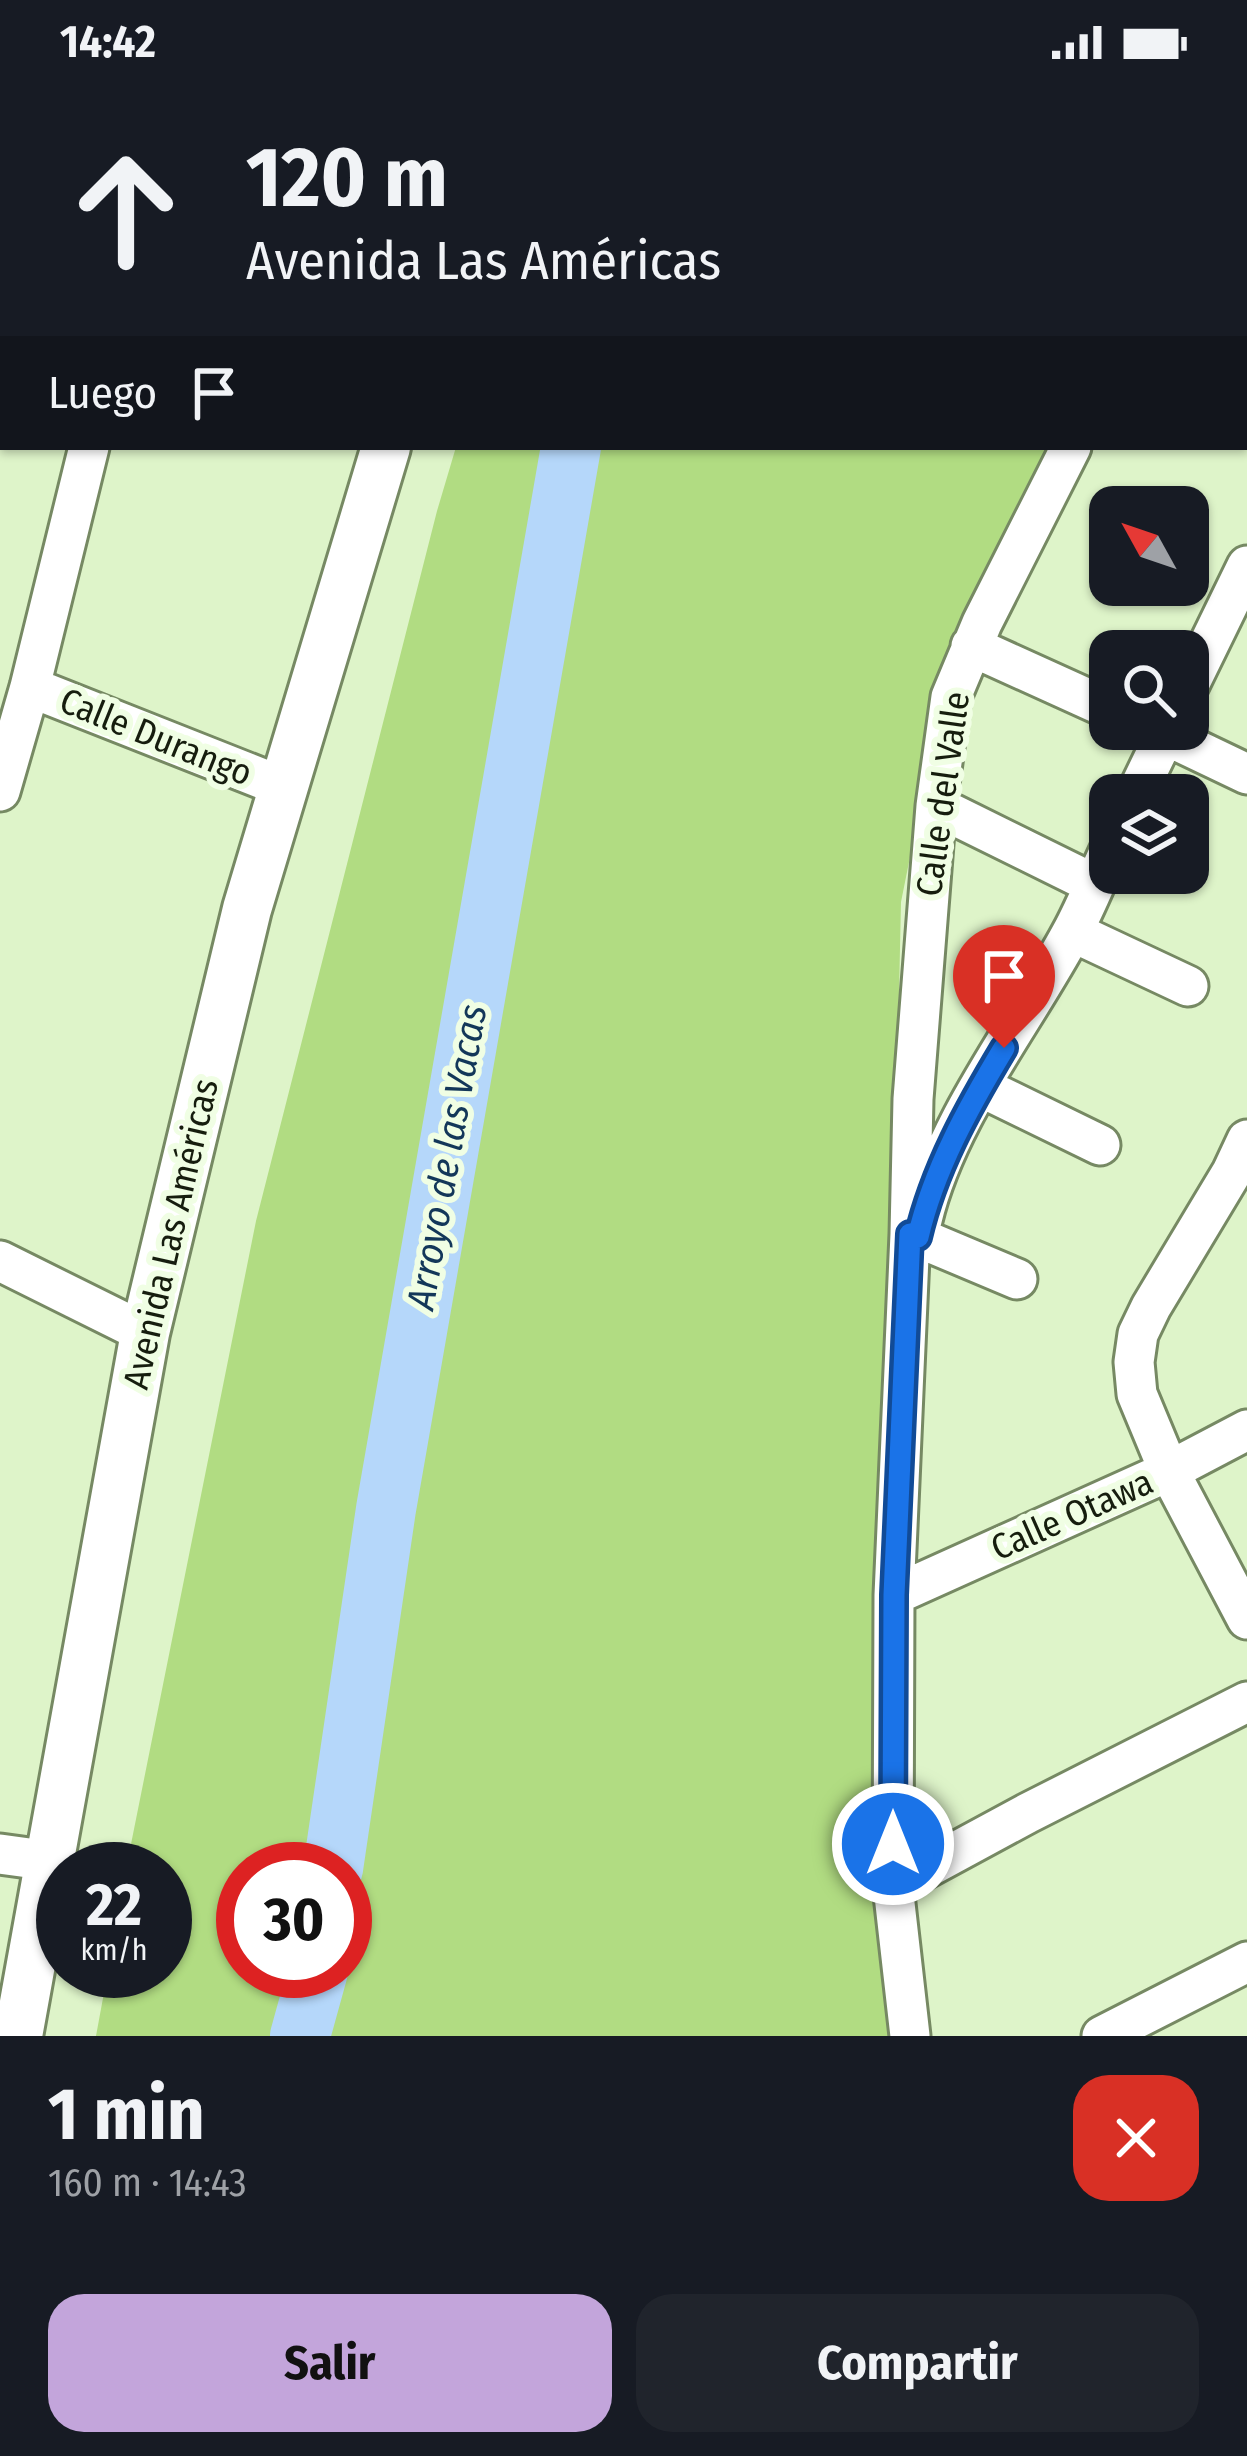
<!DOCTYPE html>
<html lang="es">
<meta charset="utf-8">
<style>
:root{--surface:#171b24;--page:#20242c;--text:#f1f3f6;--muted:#9ea1a6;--accent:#c3a5db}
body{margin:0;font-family:"Fira Sans Condensed",sans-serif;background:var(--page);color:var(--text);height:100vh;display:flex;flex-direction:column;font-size:45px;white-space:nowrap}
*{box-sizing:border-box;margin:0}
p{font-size:39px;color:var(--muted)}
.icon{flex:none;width:66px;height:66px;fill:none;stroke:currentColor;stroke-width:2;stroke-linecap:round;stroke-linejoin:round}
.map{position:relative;height:1952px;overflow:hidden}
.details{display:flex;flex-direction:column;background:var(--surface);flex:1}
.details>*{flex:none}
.banner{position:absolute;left:0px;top:0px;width:1248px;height:366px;box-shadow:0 3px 9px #0004;background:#171b24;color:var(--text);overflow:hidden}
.needle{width:78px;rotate:310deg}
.buttons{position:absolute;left:1089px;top:402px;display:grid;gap:24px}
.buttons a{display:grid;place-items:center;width:120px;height:120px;border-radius:24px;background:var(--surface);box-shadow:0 3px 9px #0004;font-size:60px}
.speed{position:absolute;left:36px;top:1758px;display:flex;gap:24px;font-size:60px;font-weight:700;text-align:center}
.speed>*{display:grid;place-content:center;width:156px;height:156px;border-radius:50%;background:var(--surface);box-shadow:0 3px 9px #0004;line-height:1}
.speed small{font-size:30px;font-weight:400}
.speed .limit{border:18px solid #d22;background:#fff;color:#111}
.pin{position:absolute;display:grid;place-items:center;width:102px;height:102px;color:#fff;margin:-123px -51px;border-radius:50% 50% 50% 0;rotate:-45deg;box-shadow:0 0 12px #0007}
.pin .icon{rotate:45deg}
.me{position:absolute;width:132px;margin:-66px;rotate:0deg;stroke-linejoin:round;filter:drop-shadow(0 0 9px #0008)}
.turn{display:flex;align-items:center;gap:42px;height:252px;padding:0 48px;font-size:54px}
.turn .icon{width:156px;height:156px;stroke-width:2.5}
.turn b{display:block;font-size:84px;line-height:102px}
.then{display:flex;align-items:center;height:114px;padding:0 48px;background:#0003;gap:24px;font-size:45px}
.round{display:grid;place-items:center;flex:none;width:126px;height:126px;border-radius:36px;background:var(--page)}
.head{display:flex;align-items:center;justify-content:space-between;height:204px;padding:0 48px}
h1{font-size:72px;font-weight:700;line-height:90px}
.action{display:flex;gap:24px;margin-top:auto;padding:24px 48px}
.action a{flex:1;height:138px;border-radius:36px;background:var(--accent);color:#111;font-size:48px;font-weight:700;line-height:138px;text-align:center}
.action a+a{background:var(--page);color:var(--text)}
.status{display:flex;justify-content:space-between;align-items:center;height:84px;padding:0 60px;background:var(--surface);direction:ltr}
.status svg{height:33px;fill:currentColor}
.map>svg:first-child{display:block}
.green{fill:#b1dc82;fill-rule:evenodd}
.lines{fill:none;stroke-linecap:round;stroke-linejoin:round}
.river{stroke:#b5d7fa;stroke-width:60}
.minor-casing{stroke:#768963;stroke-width:45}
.tertiary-casing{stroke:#768963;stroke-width:54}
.minor{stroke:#fff;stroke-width:39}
.tertiary{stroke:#fff;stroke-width:48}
.route-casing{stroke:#114b97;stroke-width:30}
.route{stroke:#1a73e8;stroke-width:21}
.labels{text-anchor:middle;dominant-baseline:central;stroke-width:12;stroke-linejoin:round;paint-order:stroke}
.street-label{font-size:36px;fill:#161d0e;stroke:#f0fee4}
.water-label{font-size:39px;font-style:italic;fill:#133759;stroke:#f0fee4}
</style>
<div class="status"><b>14:42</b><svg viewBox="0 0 49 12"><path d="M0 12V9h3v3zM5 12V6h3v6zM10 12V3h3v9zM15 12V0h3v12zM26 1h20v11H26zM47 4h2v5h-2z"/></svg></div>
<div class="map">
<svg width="1247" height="1952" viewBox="0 0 1247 1952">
<rect width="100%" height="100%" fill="#def4c9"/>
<path class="green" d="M563,0H1222L1220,3H562Z
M456,363H1049L951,568L901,818L892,1234L874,1621L909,1952H96L108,1887H165V1785H126L256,1137L437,427ZM243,1785H345V1887H243Z"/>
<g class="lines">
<path class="river" d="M333,1785L386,1425L571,363
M300,1952L318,1887"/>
<g class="minor-casing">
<path id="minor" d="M219,3L220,0
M1245,15L1247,10
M1245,71L1247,72
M971,562L1110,625
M30,603L283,703
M1188,603L1247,482
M1153,645L1247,690
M0,707L30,603L89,363
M1136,711L1168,645
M936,722L1094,800
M1073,848L1188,902
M981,1003L1100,1061
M1247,1056L1232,1088L1151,1223L1138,1250L1134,1278L1137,1310L1169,1387L1247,1535
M922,1136C946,1035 1022,941 1071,850C1086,823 1097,794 1110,766
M910,1150L1017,1195
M0,1177L145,1249
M894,1511L1169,1387L1247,1346
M0,1770L51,1777
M893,1802L1028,1729L1247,1618
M910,1952L893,1802L894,1511L910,1150L913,1015L936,722L951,613L982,539L1071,363
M1102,1952L1247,1878"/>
</g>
<g class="tertiary-casing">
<path id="tertiary" d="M498,3L499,0
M18,1952L145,1249L247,825L386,363"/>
</g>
<use href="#minor" class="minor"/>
<use href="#tertiary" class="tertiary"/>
</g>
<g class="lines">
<g class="route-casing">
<path id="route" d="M893,1760L894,1511L910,1150L918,1153C934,1085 968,1024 1004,964"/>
</g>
<use href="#route" class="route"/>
</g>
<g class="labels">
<g class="street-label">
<text transform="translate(156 653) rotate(22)">Calle Durango</text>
<text transform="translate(943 710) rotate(-82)">Calle del Valle</text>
<text transform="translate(171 1150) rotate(-77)">Avenida Las Américas</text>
<text transform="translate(1072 1431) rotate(-24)">Calle Otawa</text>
</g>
<g class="water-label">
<text transform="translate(447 1073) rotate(-80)">Arroyo de las Vacas</text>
</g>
</g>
</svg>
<div class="buttons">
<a><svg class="needle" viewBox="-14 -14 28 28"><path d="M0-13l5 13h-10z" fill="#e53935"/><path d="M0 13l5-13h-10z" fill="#9ea1a6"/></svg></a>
<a><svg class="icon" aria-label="search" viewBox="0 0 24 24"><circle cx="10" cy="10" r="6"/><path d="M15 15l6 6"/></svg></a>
<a><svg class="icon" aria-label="layers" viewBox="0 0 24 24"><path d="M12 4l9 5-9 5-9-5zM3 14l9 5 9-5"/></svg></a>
</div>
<div class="speed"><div>22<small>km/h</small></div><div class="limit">30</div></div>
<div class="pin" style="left:1004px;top:964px;background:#d93025"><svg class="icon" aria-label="arrive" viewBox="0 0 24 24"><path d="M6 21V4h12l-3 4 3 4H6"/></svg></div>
<svg class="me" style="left:893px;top:1760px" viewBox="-20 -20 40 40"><circle r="17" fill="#1a73e8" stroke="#fff" stroke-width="3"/><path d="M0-11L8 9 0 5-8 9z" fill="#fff"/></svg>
<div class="banner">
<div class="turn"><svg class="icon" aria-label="ahead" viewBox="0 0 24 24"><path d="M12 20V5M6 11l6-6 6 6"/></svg><div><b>120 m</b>Avenida Las Américas</div></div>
<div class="then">Luego<svg class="icon" aria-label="arrive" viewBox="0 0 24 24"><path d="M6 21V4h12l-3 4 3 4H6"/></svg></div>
</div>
</div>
<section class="details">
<div class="head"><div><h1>1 min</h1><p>160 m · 14:43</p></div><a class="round" style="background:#d93025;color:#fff"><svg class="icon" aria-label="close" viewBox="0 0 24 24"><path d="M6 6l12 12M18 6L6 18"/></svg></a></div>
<div class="action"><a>Salir</a><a>Compartir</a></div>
</section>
